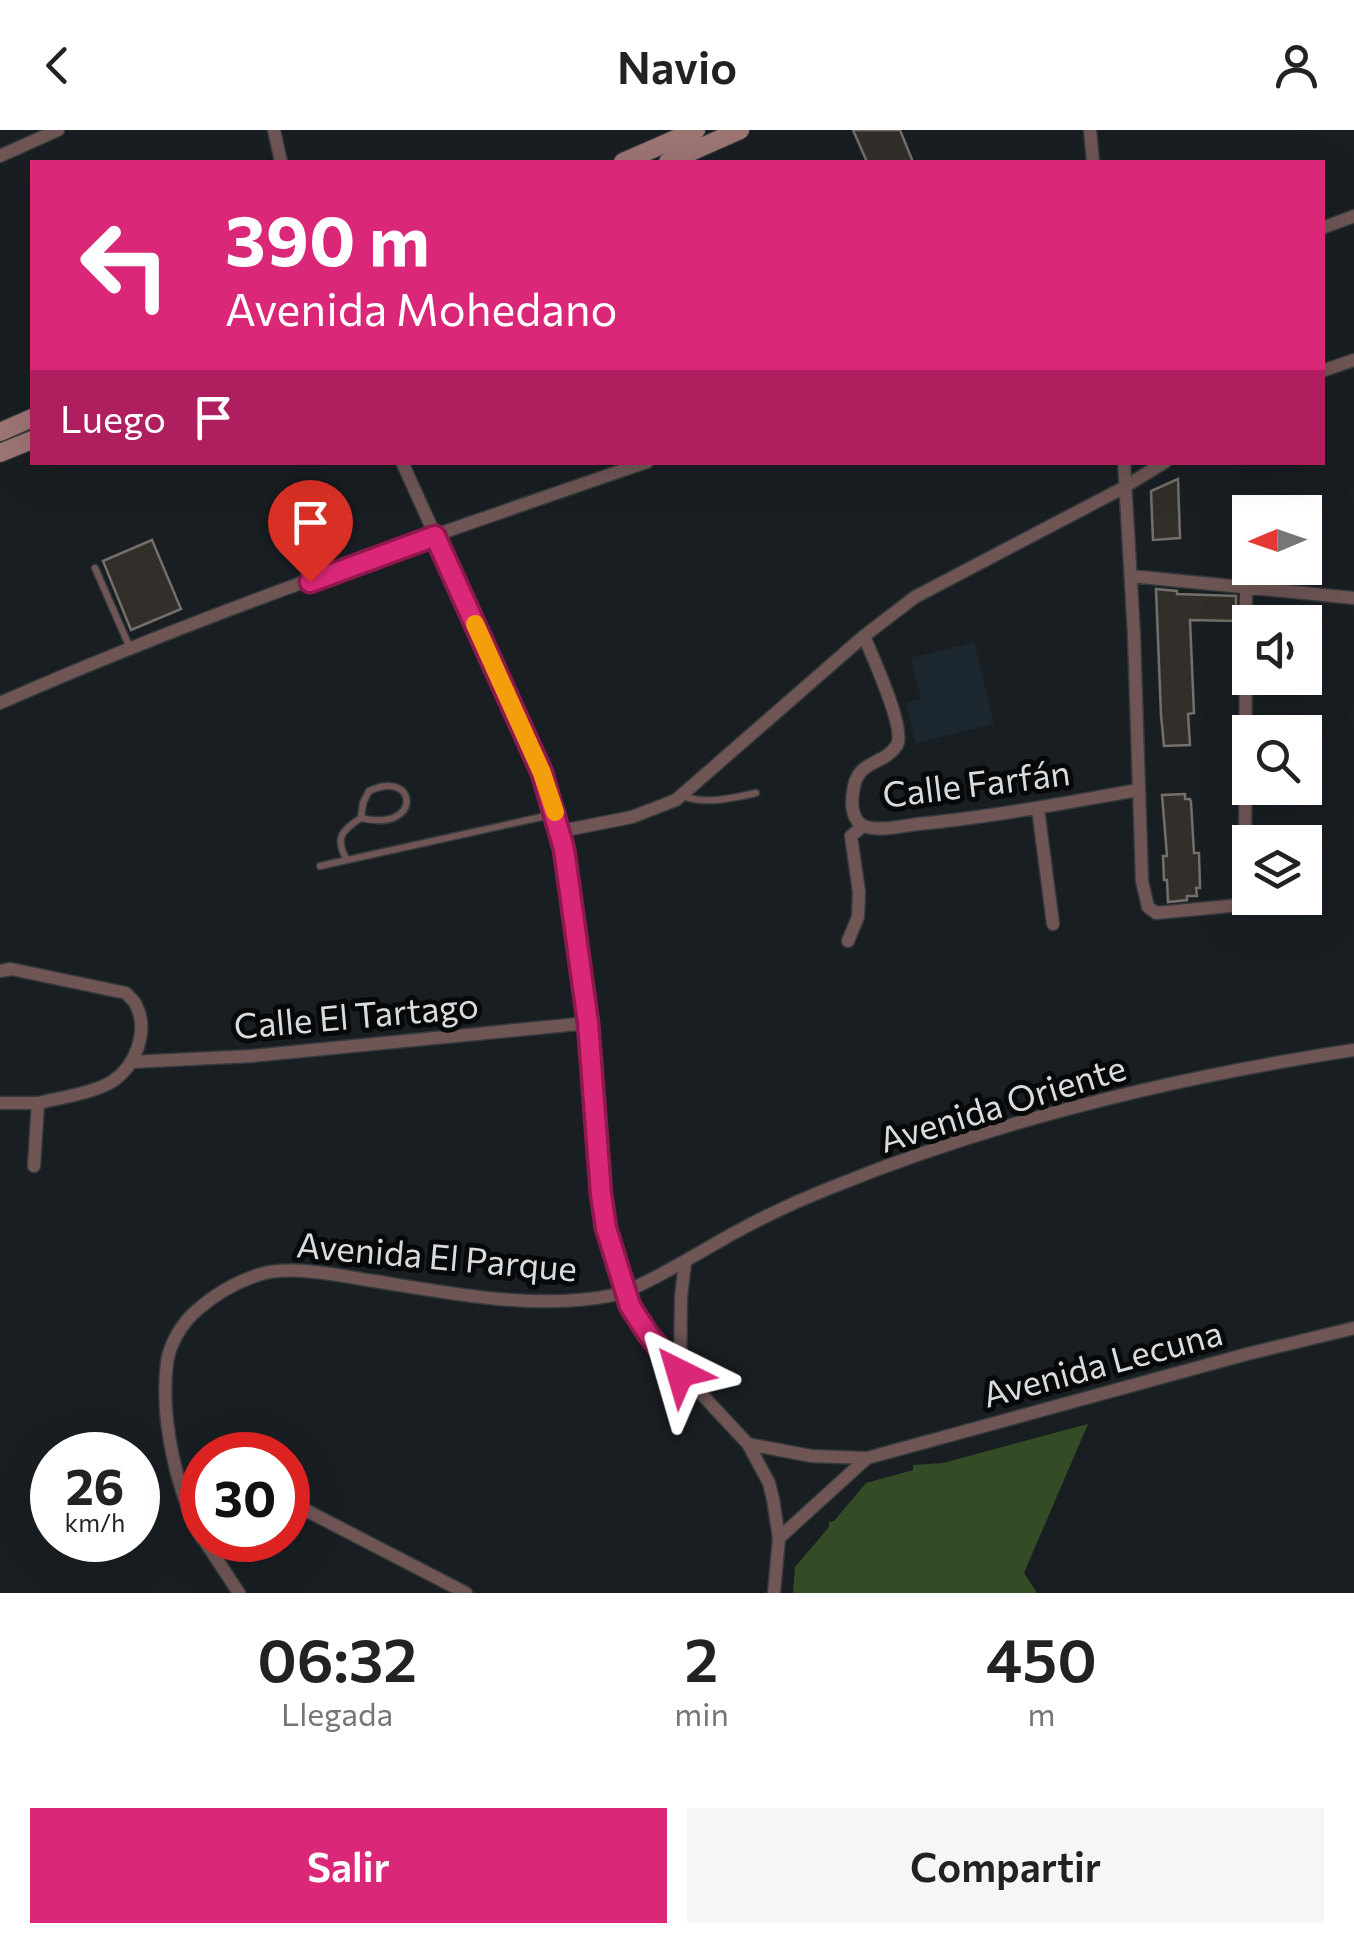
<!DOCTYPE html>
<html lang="es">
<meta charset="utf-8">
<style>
:root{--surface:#fff;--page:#f6f6f6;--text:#222;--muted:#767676;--accent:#db2777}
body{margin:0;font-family:Commissioner,sans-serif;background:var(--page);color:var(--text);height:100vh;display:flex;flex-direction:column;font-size:38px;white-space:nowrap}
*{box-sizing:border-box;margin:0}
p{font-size:32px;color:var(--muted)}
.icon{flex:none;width:55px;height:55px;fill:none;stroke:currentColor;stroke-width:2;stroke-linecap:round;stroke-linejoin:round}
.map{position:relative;height:1463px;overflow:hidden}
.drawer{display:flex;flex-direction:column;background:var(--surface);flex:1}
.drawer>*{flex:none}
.top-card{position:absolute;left:30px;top:30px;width:1295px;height:305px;border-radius:0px;box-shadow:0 10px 40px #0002;background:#db2777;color:#fff;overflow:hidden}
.needle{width:65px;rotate:268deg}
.buttons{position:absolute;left:1232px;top:365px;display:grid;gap:20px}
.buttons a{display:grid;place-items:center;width:90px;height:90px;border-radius:0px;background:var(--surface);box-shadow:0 10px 40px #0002;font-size:50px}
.speed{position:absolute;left:30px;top:1302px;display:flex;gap:20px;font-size:50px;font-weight:700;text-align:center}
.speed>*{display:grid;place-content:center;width:130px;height:130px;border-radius:50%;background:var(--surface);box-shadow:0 10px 40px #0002;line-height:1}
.speed small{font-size:25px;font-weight:400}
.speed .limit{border:15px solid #d22;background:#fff;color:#111}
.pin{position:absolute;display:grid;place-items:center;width:85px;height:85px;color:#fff;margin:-102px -42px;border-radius:50% 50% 50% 0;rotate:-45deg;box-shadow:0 0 10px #0007}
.pin .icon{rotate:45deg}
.me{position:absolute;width:110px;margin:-55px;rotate:320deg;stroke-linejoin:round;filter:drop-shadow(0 0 8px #0008)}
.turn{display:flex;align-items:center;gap:35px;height:210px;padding:0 30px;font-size:45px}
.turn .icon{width:130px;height:130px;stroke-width:2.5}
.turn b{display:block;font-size:70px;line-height:85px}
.then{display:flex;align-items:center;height:95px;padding:0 30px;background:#0003;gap:20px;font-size:38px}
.eta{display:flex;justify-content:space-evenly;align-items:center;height:170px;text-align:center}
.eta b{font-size:60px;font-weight:600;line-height:70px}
.action{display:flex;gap:20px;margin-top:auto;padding:20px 30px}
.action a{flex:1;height:115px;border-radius:0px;background:var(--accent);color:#fff;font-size:40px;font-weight:600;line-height:115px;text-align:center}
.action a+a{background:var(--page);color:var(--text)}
header{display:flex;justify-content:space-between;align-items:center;height:130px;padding:0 30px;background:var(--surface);font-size:45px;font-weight:600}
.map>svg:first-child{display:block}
.built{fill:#1d272f}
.green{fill:#334c25}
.building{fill:#322e29;stroke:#746f6a;stroke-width:2.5}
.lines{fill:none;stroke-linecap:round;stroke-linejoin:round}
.lane-casing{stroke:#34393c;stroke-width:9}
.street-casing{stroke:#34393c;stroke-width:15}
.secondary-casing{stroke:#34393c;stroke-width:20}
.lane{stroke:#6f5655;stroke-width:6}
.street{stroke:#6f5655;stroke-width:12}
.secondary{stroke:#9d7674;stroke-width:18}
.route-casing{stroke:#8e194d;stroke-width:25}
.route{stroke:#db2777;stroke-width:18}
.slow{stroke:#f59e0b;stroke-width:18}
.labels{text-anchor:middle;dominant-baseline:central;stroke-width:10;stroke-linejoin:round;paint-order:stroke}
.street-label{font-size:35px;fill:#d8dcde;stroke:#06080a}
</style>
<header><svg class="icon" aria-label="back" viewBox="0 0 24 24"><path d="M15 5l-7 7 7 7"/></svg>Navio<svg class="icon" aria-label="person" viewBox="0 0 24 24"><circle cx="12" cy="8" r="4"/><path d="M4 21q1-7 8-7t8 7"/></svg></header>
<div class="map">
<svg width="1354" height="1463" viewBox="0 0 1354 1463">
<rect width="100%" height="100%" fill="#191e22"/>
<path class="built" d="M974,512L994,594L916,613L906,573L921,569L911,528Z"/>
<path class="green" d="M1088,1294L1024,1443L1037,1463H793L795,1437L829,1397V1392L834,1391L866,1353L913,1340V1335L943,1333Z"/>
<path class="building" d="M853,0H900L913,32H867Z
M1178,349L1180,408L1153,410L1151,361Z
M152,410L181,479L131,500L103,431Z
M1156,459L1177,461V464L1236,466V491L1190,490L1194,583L1188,584L1190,615L1164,616L1161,585Z
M1185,664V669H1190L1191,672L1194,723H1199L1200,758H1196L1197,766H1187V770L1168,772L1167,750H1164L1163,726H1167L1162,665Z"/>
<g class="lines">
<g class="lane-casing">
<path id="lane" d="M95,438L130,518
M682,666C707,675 732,668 756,663
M347,730C334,708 342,700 361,688C423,703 418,638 369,661L363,673L361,688
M320,736L555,684"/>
</g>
<g class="street-casing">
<path id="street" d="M274,0L281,32
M1090,0L1093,32
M0,26L58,0
M1322,98L1354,86
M1322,241L1354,230
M402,332L543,643L561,701L588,893L601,1064L606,1098L625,1162L636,1188L665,1225L748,1314L769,1353L773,1369L779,1408L774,1463
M1124,332L1134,505L1142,751L1148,777L1156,783L1230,776L1238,774L1245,767L1246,457
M1131,446L1354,468
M864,506C872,526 906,598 897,615C883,637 856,628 853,663C851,674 852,691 864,696C880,702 902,696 918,694C992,687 1064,673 1138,660
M0,573C209,481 431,406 647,332
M1038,679L1053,794
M561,701L632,687L676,670L864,506L915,467L1121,359L1165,332
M848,811L858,787L859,762L851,706L863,696
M0,841L11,839L126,863C129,867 134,870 136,875C149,901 136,935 113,951C94,963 59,968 38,973L34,1036
M131,932L252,926L588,893
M0,973H38
M680,1243L681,1167L685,1133
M748,1314L811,1326L867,1328L1247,1224L1354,1198
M288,1371L466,1463
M202,1408C176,1361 160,1287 167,1233C169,1215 182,1193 196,1181C214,1165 238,1151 261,1144C293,1135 341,1146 374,1151C450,1163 537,1181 614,1165C626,1163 637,1156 648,1151C678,1136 705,1119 734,1103C765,1086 797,1071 830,1058C997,990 1175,947 1354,920
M779,1408L867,1328
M204,1410L239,1463"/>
</g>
<g class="secondary-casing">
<path id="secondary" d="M623,32L696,0
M668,32L740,0
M0,302L32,288
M0,323L32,310"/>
</g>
<use href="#lane" class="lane"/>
<use href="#street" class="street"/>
<use href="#secondary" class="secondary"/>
</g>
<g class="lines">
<g class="route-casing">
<path id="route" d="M310,452L435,406L542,643L564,719L588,893L601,1064L606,1098L630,1176L648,1204L680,1243"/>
</g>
<use href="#route" class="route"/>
<path class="slow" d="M475,494L542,643L555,682"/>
</g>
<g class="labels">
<g class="street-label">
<text transform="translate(976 652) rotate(-7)">Calle Farfán</text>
<text transform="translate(356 884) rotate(-5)">Calle El Tartago</text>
<text transform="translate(1002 972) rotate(-17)">Avenida Oriente</text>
<text transform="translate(437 1125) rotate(5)">Avenida El Parque</text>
<text transform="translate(1102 1232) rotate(-15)">Avenida Lecuna</text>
</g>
</g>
</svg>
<div class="buttons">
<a><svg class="needle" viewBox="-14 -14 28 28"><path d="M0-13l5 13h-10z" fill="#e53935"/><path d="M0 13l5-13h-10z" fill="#767676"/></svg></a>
<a><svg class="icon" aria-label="sound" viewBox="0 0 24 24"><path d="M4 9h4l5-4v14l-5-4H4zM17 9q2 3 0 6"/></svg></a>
<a><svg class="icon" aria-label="search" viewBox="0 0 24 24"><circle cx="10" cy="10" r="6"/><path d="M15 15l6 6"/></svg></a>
<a><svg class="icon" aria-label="layers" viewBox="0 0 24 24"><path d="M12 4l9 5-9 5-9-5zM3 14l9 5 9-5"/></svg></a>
</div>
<div class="speed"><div>26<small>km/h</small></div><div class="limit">30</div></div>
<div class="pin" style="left:310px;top:452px;background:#d93025"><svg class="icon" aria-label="arrive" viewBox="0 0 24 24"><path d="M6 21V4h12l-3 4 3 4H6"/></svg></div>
<svg class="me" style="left:680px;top:1243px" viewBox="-20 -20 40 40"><path d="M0-17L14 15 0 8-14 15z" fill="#db2777" stroke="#fff" stroke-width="4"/></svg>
<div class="top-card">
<div class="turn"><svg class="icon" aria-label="left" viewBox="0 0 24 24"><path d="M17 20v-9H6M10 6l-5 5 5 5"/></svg><div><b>390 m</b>Avenida Mohedano</div></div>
<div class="then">Luego<svg class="icon" aria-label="arrive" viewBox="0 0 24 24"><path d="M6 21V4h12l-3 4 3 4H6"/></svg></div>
</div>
</div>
<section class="drawer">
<div class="eta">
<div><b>06:32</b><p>Llegada</p></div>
<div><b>2</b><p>min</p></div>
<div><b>450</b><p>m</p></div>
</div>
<div class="action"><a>Salir</a><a>Compartir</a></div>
</section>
